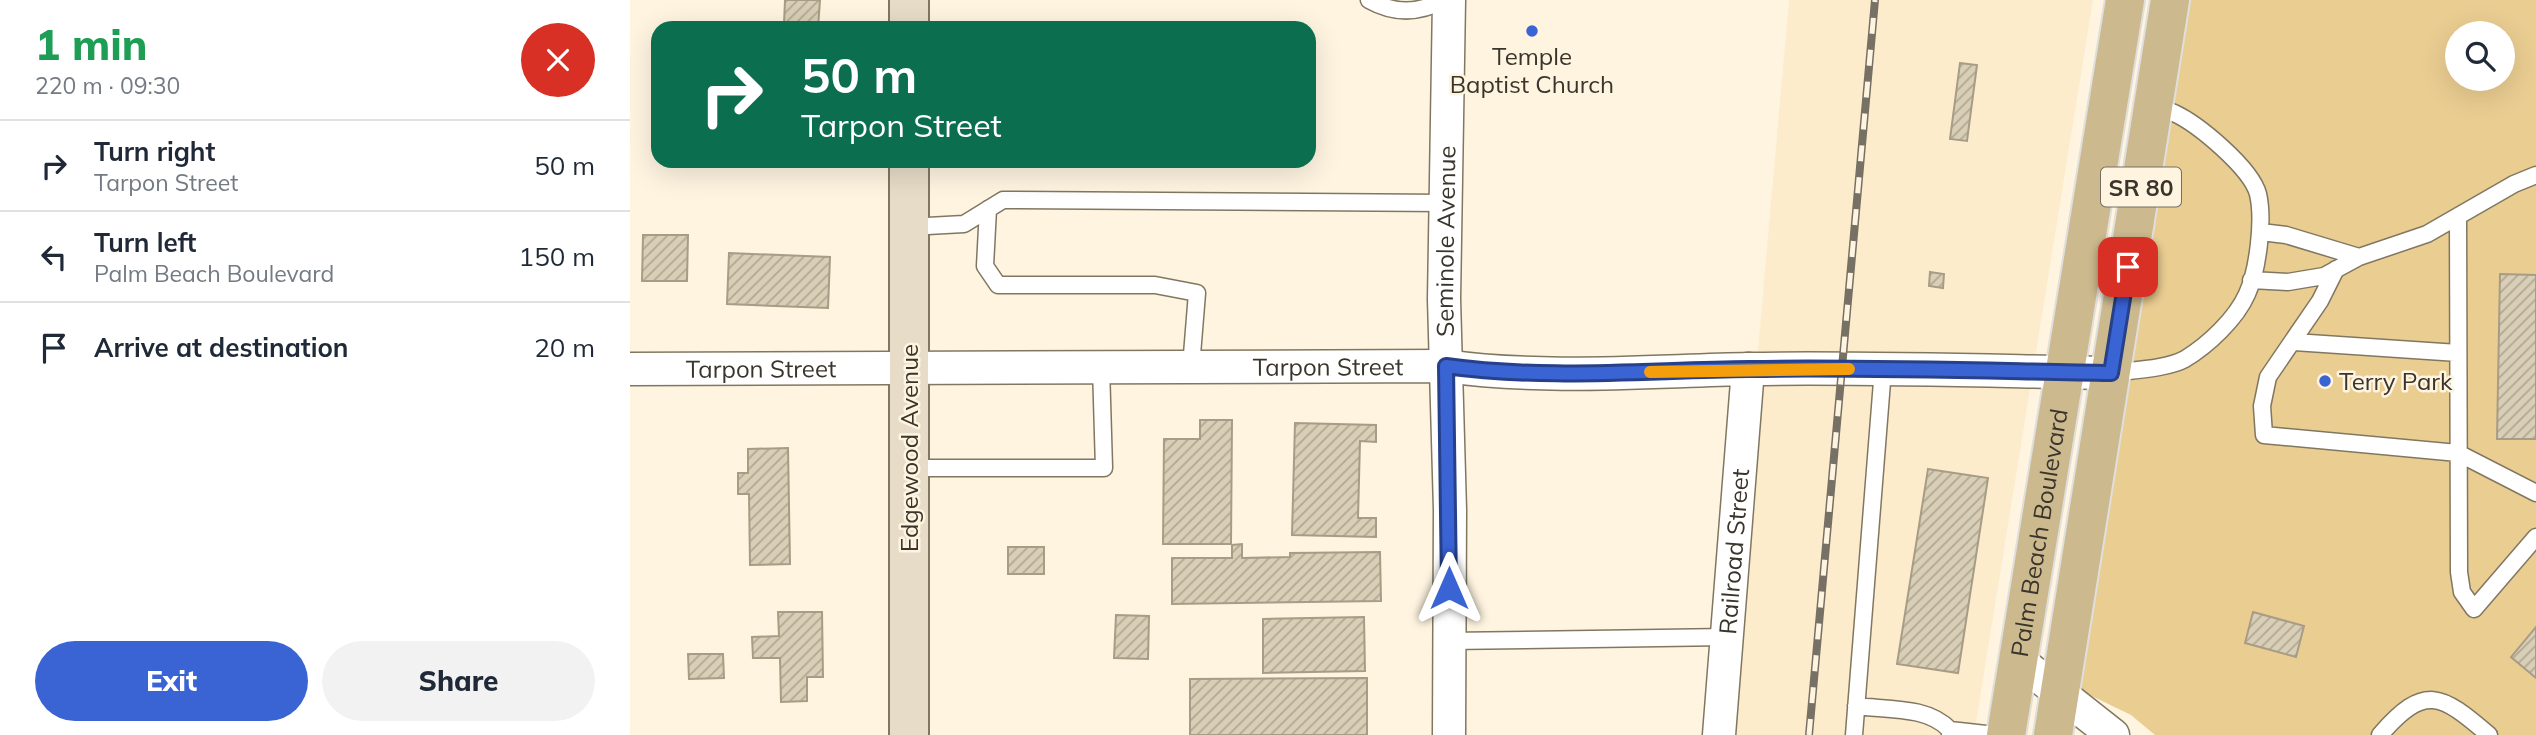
<!DOCTYPE html>
<meta charset="utf-8">
<style>
:root{--surface:#fff;--page:#f2f2f3;--text:#1f2937;--muted:#747a83;--line:#e0e1e3;--accent:#3a63d4}
body{margin:0;font-family:Mulish,sans-serif;background:var(--page);color:var(--text);height:100vh;display:flex;flex-direction:column;font-size:26px;white-space:nowrap}
*{box-sizing:border-box;margin:0}
p{font-size:23px;color:var(--muted)}
.icon{flex:none;width:38px;height:38px;fill:none;stroke:currentColor;stroke-width:2;stroke-linecap:round;stroke-linejoin:round}
.map{position:relative;flex:1;overflow:hidden}
.sheet{display:flex;flex-direction:column;background:var(--surface);width:630px}
.sheet>*{flex:none}
.hud{position:absolute;left:21px;top:21px;width:665px;height:147px;border-radius:21px;box-shadow:0 7px 28px #0002;background:#0b6e4f;color:#fff;overflow:hidden}
.buttons{position:absolute;left:1815px;top:21px;display:grid;gap:14px}
.buttons a{display:grid;place-items:center;width:70px;height:70px;border-radius:50%;background:var(--surface);box-shadow:0 7px 28px #0002;font-size:35px}
.pin{position:absolute;display:grid;place-items:center;width:60px;height:60px;color:#fff;margin:-30px;border-radius:14px;box-shadow:0 4px 10px #0006}
.me{position:absolute;width:77px;margin:-38px;rotate:0deg;stroke-linejoin:round;filter:drop-shadow(0 0 5px #0008)}
.turn{display:flex;align-items:center;gap:24px;height:147px;padding:0 35px;font-size:32px}
.turn .icon{width:91px;height:91px;stroke-width:2.5}
.turn b{display:block;font-size:49px;line-height:60px}
.round{display:grid;place-items:center;flex:none;width:74px;height:74px;border-radius:37px;background:var(--page)}
.head{display:flex;align-items:center;justify-content:space-between;height:119px;padding:0 35px}
h1{font-size:42px;font-weight:800;line-height:52px;color:#1e9e55}
.primary-button{display:flex;gap:14px;margin-top:auto;padding:14px 35px}
.primary-button a{flex:1;height:80px;border-radius:42px;background:var(--accent);color:#fff;font-size:28px;font-weight:800;line-height:80px;text-align:center}
.primary-button a+a{background:var(--page);color:var(--text)}
ul{padding:0;list-style:none}
li{display:flex;align-items:center;gap:21px;height:91px;padding:0 35px;border-top:2px solid var(--line)}
li div{flex:1}
li b{display:block;font-size:26px}
li em{font-style:normal}
main{display:flex;flex:1;min-height:0}
.map>svg:first-child{display:block}
.built{fill:#fceccc}
.pitch{fill:#eacd91;fill-rule:evenodd}
.building{fill:url(#building-hatch);stroke:#a79c85;stroke-width:2}
.lines{fill:none;stroke-linecap:round;stroke-linejoin:round}
.lane-casing{stroke:#817761;stroke-width:19}
.street-casing{stroke:#817761;stroke-width:35}
.secondary-casing{stroke:#817761;stroke-width:42}
.primary-casing{stroke:#dfdfdd;stroke-width:42}
.lane{stroke:#fff;stroke-width:16}
.street{stroke:#fff;stroke-width:32}
.secondary{stroke:#e6dcc7;stroke-width:38}
.primary{stroke:#ccb98e;stroke-width:38}
.rail-casing{stroke:#777064;stroke-width:8}
.rail{stroke:#fef4e0;stroke-width:5;stroke-dasharray:16;stroke-linecap:butt}
.route-casing{stroke:#26408a;stroke-width:18}
.route{stroke:#3a63d4;stroke-width:12}
.slow{stroke:#f59e0b;stroke-width:12}
.poi-dot{fill:#3a63d4;stroke:#fef4e0;stroke-width:2.5}
.labels{text-anchor:middle;dominant-baseline:central;stroke-width:5;stroke-linejoin:round;paint-order:stroke}
.shield{fill:#fef4e0;stroke:#756e62;stroke-width:2}
.shield-label{font-size:23px;font-weight:bold;fill:#3a352c}
.poi-label{font-size:24px;fill:#3a352c;stroke:#fef4e0}
.street-label{font-size:24px;fill:#3a352c;stroke:#fef4e0}
</style>
<main>
<section class="sheet">
<div class="head"><div><h1>1 min</h1><p>220 m · 09:30</p></div><a class="round" style="background:#d93025;color:#fff"><svg class="icon" aria-label="close" viewBox="0 0 24 24"><path d="M6 6l12 12M18 6L6 18"/></svg></a></div>
<ul>
<li><svg class="icon" aria-label="right" viewBox="0 0 24 24"><path d="M7 20v-9h11M14 6l5 5-5 5"/></svg><div><b>Turn right</b><p>Tarpon Street</p></div><em>50 m</em></li>
<li><svg class="icon" aria-label="left" viewBox="0 0 24 24"><path d="M17 20v-9H6M10 6l-5 5 5 5"/></svg><div><b>Turn left</b><p>Palm Beach Boulevard</p></div><em>150 m</em></li>
<li><svg class="icon" aria-label="arrive" viewBox="0 0 24 24"><path d="M6 21V4h12l-3 4 3 4H6"/></svg><div><b>Arrive at destination</b></div><em>20 m</em></li>
</ul>
<div class="primary-button"><a>Exit</a><a>Share</a></div>
</section>
<div class="map">
<svg width="1906" height="735" viewBox="0 0 1906 735">
<defs>
<pattern id="building-hatch" width="6" height="6" patternUnits="userSpaceOnUse" patternTransform="scale(1.75)"><rect width="6" height="6" fill="#d9ceb6"/><path d="M-1 1l2-2M0 6l6-6M5 7l2-2" fill="none" stroke="#b1a894"/></pattern>
</defs>
<rect width="100%" height="100%" fill="#fef4e0"/>
<path class="built" d="M1159,0H1463L1344,735H1100L1127,361Z"/>
<path class="pitch" d="M1543,0H1906V735H1525L1501,715L1437,684ZM1827,33H1872V79H1827Z"/>
<path class="building" d="M155,0H190L188,28H127V22L154,24Z
M1330,63L1347,65L1337,141L1320,139Z
M13,235H58L57,281H12Z
M99,253L200,257L198,308L97,304Z
M1300,272L1314,274L1313,288L1299,286Z
M1870,274L1906,275V439H1867Z
M570,420H602L601,544H533L534,439H570Z
M665,423L746,425V442L730,441L728,518H746V537L662,535Z
M158,448L160,564L120,565L119,494H108V473H118V449Z
M1298,469L1358,478L1328,673L1267,664Z
M612,544V558L660,557V553L750,552L751,601L542,604V558H602V545Z
M378,547H414V574H378Z
M148,612H192L193,677H177V701L151,702L150,658H123L122,637L149,636Z
M1623,612L1674,626L1666,657L1615,643Z
M486,615L519,616L518,659L484,658Z
M734,617L735,671L633,673V619Z
M1906,627V678L1881,657Z
M58,654H93L94,678L59,679Z
M737,678V735H560V679Z"/>
<g class="lines">
<g class="lane-casing">
<path id="lane" d="M739,0C764,14 788,14 814,0
M358,209L355,266L368,285H525L567,293L561,367
M1828,216L1829,572L1832,592L1844,609L1906,537
M279,227L334,224L373,200L816,203
M1631,232L1656,235L1729,257
M1706,269L1690,301L1638,377L1632,406L1634,435L1828,453L1906,493
M1621,280L1658,282L1694,276L1729,257L1797,234L1884,184L1906,175
M1664,342L1828,353
M1481,373C1501,370 1537,369 1555,359C1578,345 1606,319 1617,294C1628,270 1634,220 1628,194C1621,168 1568,124 1544,113C1538,110 1530,109 1524,107
M279,468H474L471,367
M818,641L1097,637
M1226,706C1258,710 1298,706 1320,730V735
M1320,730L1365,735
M1224,735L1253,369
M1750,735C1795,683 1811,694 1859,735"/>
</g>
<g class="street-casing">
<g id="street">
<path id="s1" d="M0,369L815,366C916,380 1018,371 1119,369C1239,367 1360,371 1481,373"/>
<path d="M1388,660L1483,735"/>
<path id="s2" d="M819,735L820,510L814,299L819,0"/>
<path id="s3" d="M1089,735L1118,369"/>
</g>
</g>
<g class="secondary-casing">
<path id="secondary" d="M279,0V28
M279,161V735"/>
</g>
<g class="primary-casing">
<g id="primary">
<path id="s4" d="M1376,735L1495,0"/>
<path d="M1423,735L1540,0"/>
</g>
</g>
<use href="#lane" class="lane"/>
<use href="#street" class="street"/>
<use href="#secondary" class="secondary"/>
<use href="#primary" class="primary"/>
<g class="rail-casing">
<path id="rail" d="M1179,735L1245,0"/>
</g>
<use href="#rail" class="rail"/>
</g>
<g class="lines">
<g class="route-casing">
<path id="route" d="M819,588L816,366C916,380 1018,370 1119,369C1239,367 1360,371 1481,373L1498,267"/>
</g>
<use href="#route" class="route"/>
<path class="slow" d="M1020,372L1219,369"/>
</g>
<g class="poi-dot">
<circle cx="902" cy="31" r="7"/>
<circle cx="1695" cy="381" r="7"/>
</g>
<g class="labels">
<rect class="shield" x="1471" y="167.5" width="80" height="39" rx="5"/>
<g class="shield-label">
<text x="1511" y="187">SR 80</text>
</g>
<g class="poi-label">
<text x="902" y="56">Temple<tspan x="902" dy="28">Baptist Church</tspan></text>
<text x="1709" y="381" text-anchor="start">Terry Park</text>
</g>
<g class="street-label">
<text stroke="none"><textPath href="#s2" startOffset="494">Seminole Avenue</textPath></text>
<text stroke="none"><textPath href="#s1" startOffset="698">Tarpon Street</textPath></text>
<text stroke="none"><textPath href="#s1" startOffset="131">Tarpon Street</textPath></text>
<text transform="translate(279 448) rotate(-90)">Edgewood Avenue</text>
<text stroke="none"><textPath href="#s4" startOffset="205">Palm Beach Boulevard</textPath></text>
<text stroke="none"><textPath href="#s3" startOffset="184">Railroad Street</textPath></text>
</g>
</g>
</svg>
<div class="buttons">
<a><svg class="icon" aria-label="search" viewBox="0 0 24 24"><circle cx="10" cy="10" r="6"/><path d="M15 15l6 6"/></svg></a>
</div>
<div class="pin" style="left:1498px;top:267px;background:#d93025"><svg class="icon" aria-label="arrive" viewBox="0 0 24 24"><path d="M6 21V4h12l-3 4 3 4H6"/></svg></div>
<svg class="me" style="left:819px;top:588px" viewBox="-20 -20 40 40"><path d="M0-17L14 15 0 8-14 15z" fill="#3a63d4" stroke="#fff" stroke-width="4"/></svg>
<div class="hud">
<div class="turn"><svg class="icon" aria-label="right" viewBox="0 0 24 24"><path d="M7 20v-9h11M14 6l5 5-5 5"/></svg><div><b>50 m</b>Tarpon Street</div></div>
</div>
</div>
</main>
